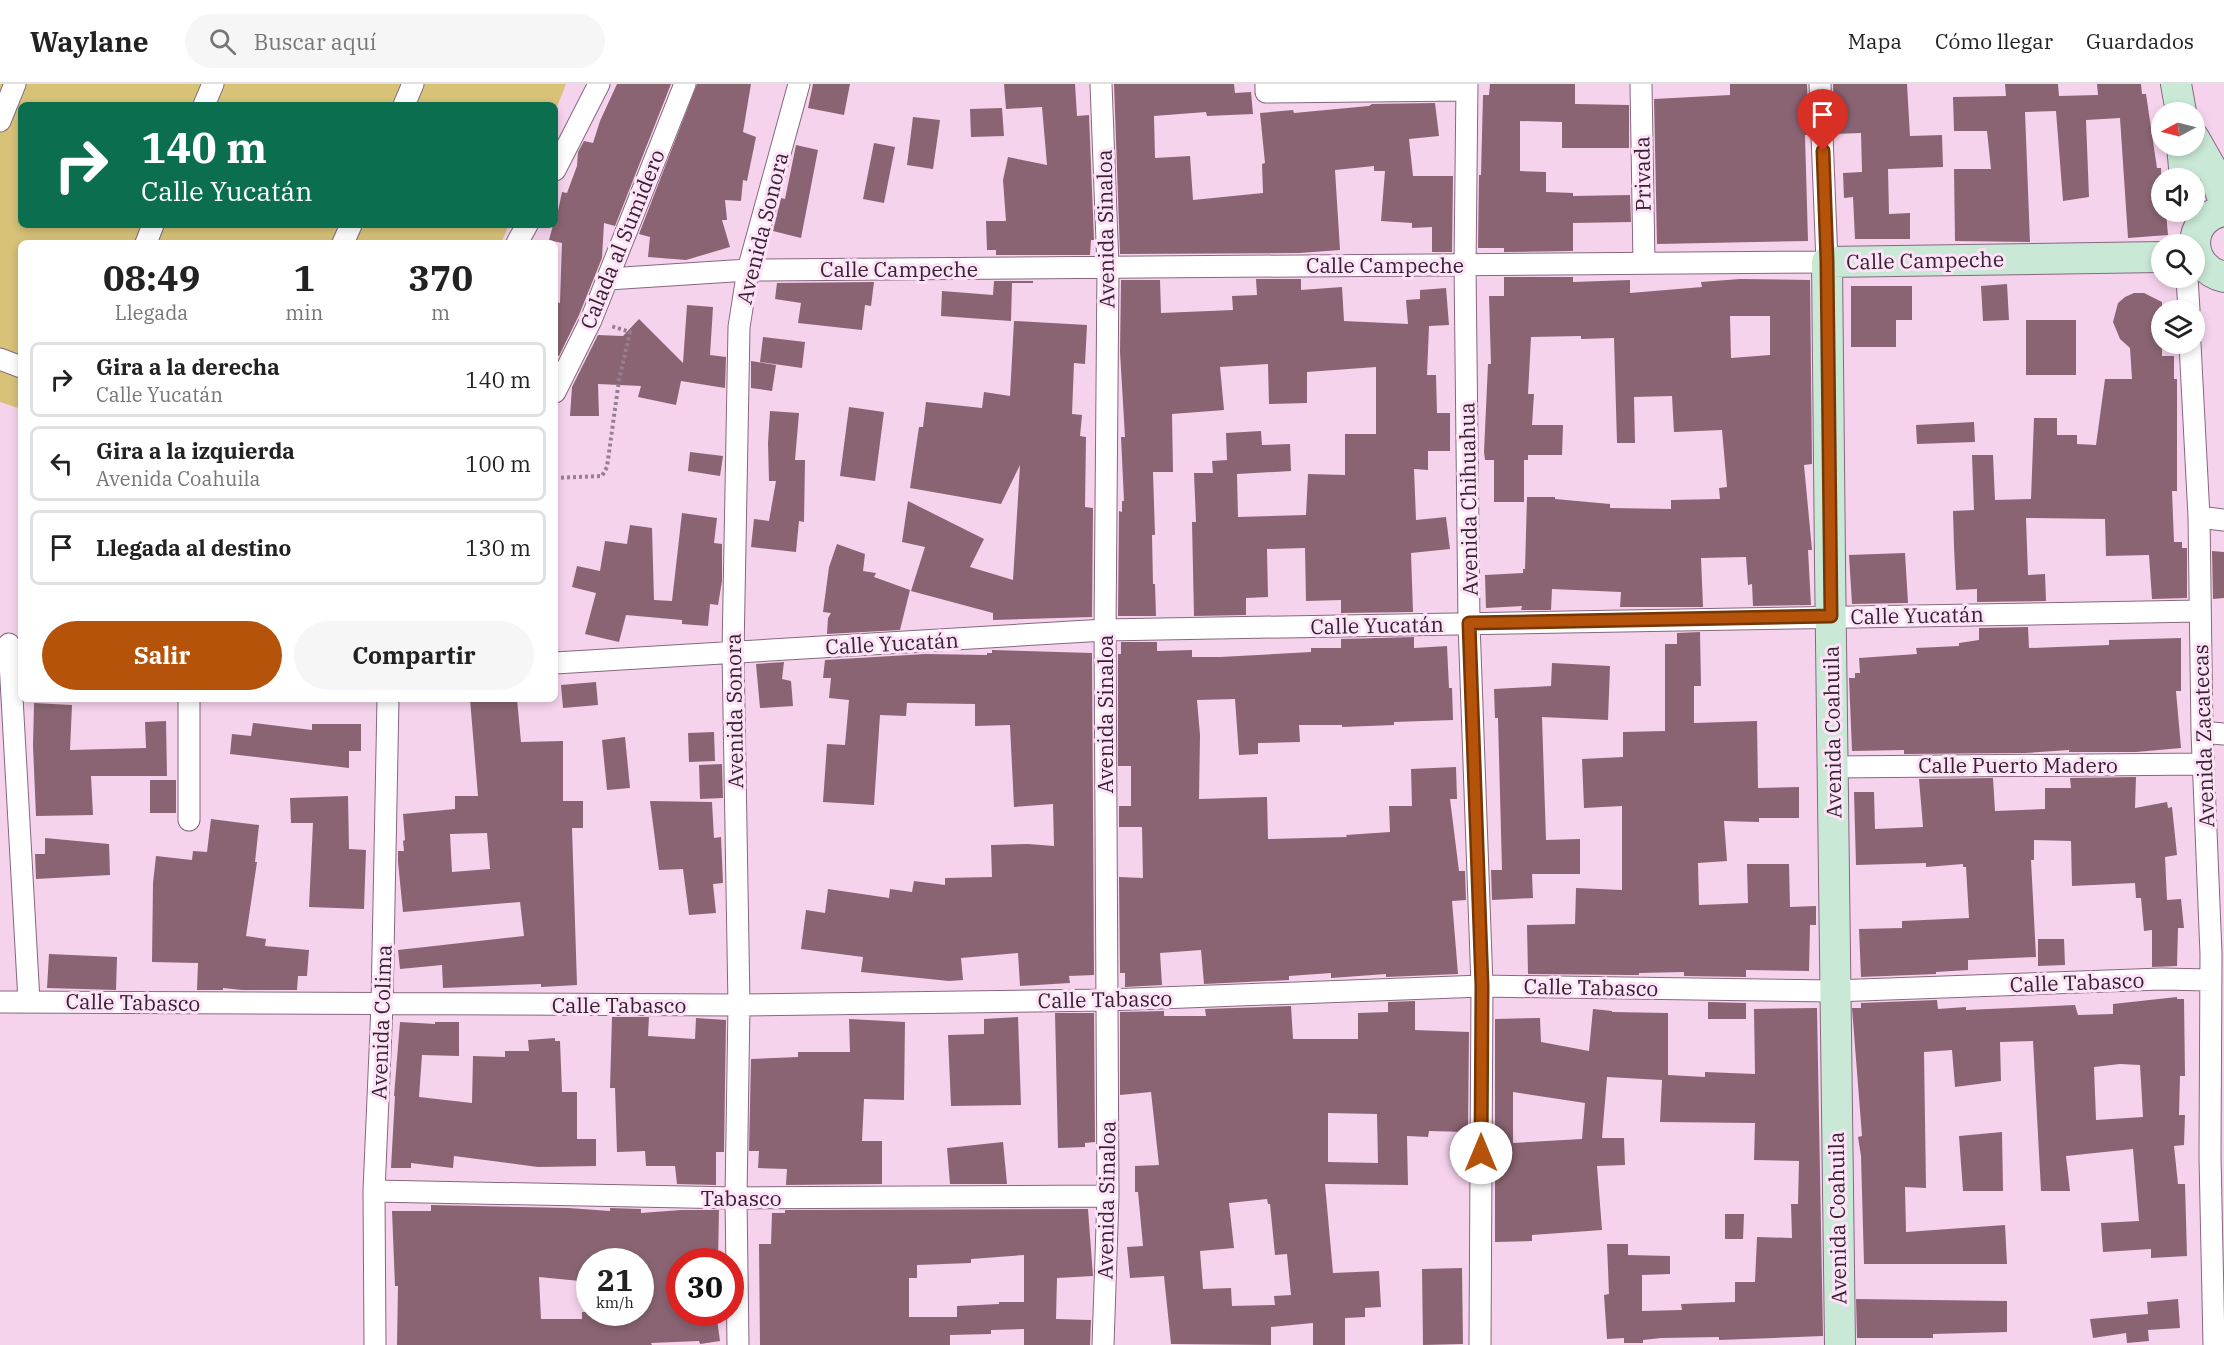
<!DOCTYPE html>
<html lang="es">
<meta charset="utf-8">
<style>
:root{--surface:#fff;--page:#f6f6f6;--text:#222;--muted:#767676;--line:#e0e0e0;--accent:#b45309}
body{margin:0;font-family:"IBM Plex Serif",serif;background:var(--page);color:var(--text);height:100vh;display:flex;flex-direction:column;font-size:22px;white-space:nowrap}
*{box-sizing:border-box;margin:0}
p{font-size:20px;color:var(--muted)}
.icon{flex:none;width:33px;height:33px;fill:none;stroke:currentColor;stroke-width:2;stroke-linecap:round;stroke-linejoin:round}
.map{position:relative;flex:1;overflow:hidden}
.sheet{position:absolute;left:18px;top:156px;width:540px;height:462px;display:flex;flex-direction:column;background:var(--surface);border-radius:9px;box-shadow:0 3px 9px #0003}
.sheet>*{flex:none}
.top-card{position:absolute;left:18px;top:18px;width:540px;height:126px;border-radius:9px;box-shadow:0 3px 9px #0003;background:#0b6e4f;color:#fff;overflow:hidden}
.needle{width:39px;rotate:263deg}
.fabs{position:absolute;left:2151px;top:18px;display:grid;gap:12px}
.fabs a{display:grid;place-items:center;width:54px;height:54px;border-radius:50%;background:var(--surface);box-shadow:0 3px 9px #0003;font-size:30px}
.speed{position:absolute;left:576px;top:1164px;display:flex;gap:12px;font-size:30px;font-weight:700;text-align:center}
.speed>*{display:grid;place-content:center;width:78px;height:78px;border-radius:50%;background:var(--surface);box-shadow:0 3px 9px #0003;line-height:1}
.speed small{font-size:15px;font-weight:400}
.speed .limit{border:9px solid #d22;background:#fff;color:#111}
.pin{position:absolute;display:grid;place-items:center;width:51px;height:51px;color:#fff;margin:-62px -26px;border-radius:50% 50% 50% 0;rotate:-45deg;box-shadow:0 0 6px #0007}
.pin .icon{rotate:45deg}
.me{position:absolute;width:66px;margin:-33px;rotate:0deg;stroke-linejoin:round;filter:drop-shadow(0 0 4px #0008)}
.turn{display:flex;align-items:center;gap:21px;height:126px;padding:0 24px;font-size:27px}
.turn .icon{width:78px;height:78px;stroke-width:2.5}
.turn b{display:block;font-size:42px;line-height:51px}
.eta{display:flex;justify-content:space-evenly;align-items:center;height:102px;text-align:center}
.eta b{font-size:36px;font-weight:700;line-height:42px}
.cta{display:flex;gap:12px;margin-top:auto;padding:12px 24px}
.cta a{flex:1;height:69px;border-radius:36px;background:var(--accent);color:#fff;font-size:24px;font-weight:700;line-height:69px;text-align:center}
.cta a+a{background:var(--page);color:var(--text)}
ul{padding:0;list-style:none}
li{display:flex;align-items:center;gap:18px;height:75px;margin:0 12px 9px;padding:0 12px;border:3px solid var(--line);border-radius:9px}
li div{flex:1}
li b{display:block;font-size:22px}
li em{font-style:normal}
header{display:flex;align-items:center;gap:36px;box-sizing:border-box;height:84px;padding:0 30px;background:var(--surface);border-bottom:2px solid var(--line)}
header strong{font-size:28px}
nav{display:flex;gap:33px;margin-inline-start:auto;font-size:21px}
.search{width:420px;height:54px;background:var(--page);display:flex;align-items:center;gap:15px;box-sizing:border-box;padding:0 21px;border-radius:33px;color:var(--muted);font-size:22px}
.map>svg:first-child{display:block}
.green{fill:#d7c278}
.building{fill:#8a6472;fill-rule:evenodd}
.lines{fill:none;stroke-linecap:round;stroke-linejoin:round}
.street-casing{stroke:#86677f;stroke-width:23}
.secondary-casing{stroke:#86677f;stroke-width:32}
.path{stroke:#977e91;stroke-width:4;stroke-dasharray:3 3;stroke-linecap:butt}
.street{stroke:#fff;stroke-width:21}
.secondary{stroke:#c9e9d6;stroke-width:30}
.route-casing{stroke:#753606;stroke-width:15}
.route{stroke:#b45309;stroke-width:10}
.labels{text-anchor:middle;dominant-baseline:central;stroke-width:6;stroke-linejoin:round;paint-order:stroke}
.street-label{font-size:21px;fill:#332530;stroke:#ffe2f8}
</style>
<header>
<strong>Waylane</strong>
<div class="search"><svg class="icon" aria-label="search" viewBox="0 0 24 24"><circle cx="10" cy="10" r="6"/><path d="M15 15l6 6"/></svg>Buscar aquí</div>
<nav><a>Mapa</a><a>Cómo llegar</a><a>Guardados</a></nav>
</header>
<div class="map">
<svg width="2224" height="1261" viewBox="0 0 2224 1261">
<rect width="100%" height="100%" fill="#f6d3ed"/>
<path class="green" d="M0,0H566L555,28V21H21V141H509L501,159H21V325L0,318Z"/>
<path class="building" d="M617,0H671L615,142L604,139L602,174L579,231L559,272L555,271V218L560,219L562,159L549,156L553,141H555L562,108L567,109L577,82L578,68L584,57L593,59L600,37Z
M697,0H751L743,48L756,53L747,97L743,96L741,117L725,116L727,136H722L730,163L686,176L648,173L650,153L639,150Z
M813,0H850L844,31L808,24Z
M1004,0H1075L1077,32L1089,31L1094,156H1091L1090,171H996V166H987L986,137H1006L1003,96L1008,73L1047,81L1042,23L1006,25Z
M1114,0H1234L1235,9L1251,8L1253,30L1207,32L1206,28L1154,32L1155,74L1190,72L1193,116L1263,109L1262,80L1265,79L1260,29L1293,26L1294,29L1369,22L1372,20L1435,19L1439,52L1409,55L1413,92H1453L1452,168H1432V143L1412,144V139L1381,137L1385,87H1374V82L1335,86L1340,166L1299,169L1120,170Z
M1490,0H1575V20L1629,21V64H1562V38L1520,37V87L1546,88V108L1573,109V112L1630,111L1631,138L1573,139V167L1504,168V164H1478L1479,91H1481L1483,11H1489Z
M1730,0H1807L1809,51H1805L1808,157L1657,160L1654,15L1730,11Z
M1833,0H1907L1910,52L1942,51L1943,83L1888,85L1889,130L1910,129V155H1855L1853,113L1844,114L1843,89L1862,88L1861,49L1835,50Z
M2005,0H2058L2059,12L2098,11L2097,0H2141L2142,10H2146L2157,84H2161L2162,128H2166L2168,151L2128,154L2120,34L2086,36L2089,113L2063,117L2056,27L2025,28L2030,158L1955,157L1954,85H1991L1987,47H1954L1953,13L2006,12Z
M1002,24L1004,52L971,53L970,25Z
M913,33L940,36L933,85L907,81Z
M874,59L895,63L884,119L863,115Z
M796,61L818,66L801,154L773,147L781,114L785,115Z
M1504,193H1573V198L1630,196V209L1702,203L1701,198L1740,195L1810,196L1812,380L1804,381L1812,466H1808L1811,521L1753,522L1752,500L1748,501L1746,473L1701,474L1703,523H1620L1621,508L1552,505L1551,526H1521L1522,522L1486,524L1485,491L1523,489V485H1525L1527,413H1555V415L1610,420V424L1671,425V416L1720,415L1719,404L1727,403L1722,346L1674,348L1672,312L1634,313L1635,359H1617L1614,254L1581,255V252L1531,253L1528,310H1534L1532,341H1563L1562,371H1528V376H1524V418H1494V376H1485L1484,368L1488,280H1491L1489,212H1504ZM1730,232H1770V271L1731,274Z
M1256,195H1301V206L1342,203L1344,237L1408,240L1406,216L1420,215V206L1446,204L1449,241L1429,242L1427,291H1436L1437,329H1450V367H1428V386L1414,385L1416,436L1446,433L1450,465L1411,469L1413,528L1341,529V516L1306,517L1305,464L1267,465L1268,513L1246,514V531L1194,532L1192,438H1196L1194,389H1213L1212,377L1227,376L1226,349L1261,347L1262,361L1290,360L1291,387L1237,390L1238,433L1306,431L1308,390L1345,391V350H1376V283L1307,288V319L1269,320L1268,280L1220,283L1224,326L1172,330L1173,388H1153L1155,451H1152L1153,500H1155L1156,532H1118L1119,427L1122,428V417H1124L1121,353H1125L1120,268L1121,196H1160L1161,229L1233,226L1232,212L1257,211Z
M994,197H1033V199H1012L1011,237L941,232L942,207L993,211Z
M874,198L871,222L865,221L862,246L798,239L801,219L775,215L777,199Z
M2007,200L2009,236L1983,237L1981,202Z
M1851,202H1912V236H1896V263H1851Z
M2134,209H2144L2162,218V272H2174V295H2177V407H2172L2174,458H2182V464H2187V514L2152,515L2149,471L2106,472L2105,435L2026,434L2028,491L2045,490L2046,517L1977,518V505L1956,506L1954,463L1953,427L1974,426L1972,371H1993L1995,416L2031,415L2034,334H2057V351H2077V360L2096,361L2105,295H2132L2130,264L2120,255L2113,238L2118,219L2125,213Z
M687,221L713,223L710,271L726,273L725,304L681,297L676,321L638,313L641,302L598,300L599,332H570L572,303L598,251L623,252L639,235L683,279Z
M2026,236H2076V291H2026Z
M1014,237L1087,241L1085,280L1074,279L1072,330L1082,331L1080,352L1086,353L1085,423L1093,424L1092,533L993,536V529L911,507L925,463L902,458L908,417L984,455L970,483L1013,496L1020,381L1001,420L910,404L919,343H923L926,318L982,324L984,308L1010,312Z
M763,253L805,258L802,284L760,278Z
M751,277L776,281L772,307L751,304Z
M849,323L884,328L875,397L840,392Z
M770,327L799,329L795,376H805L804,438L799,437L796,468L751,463L754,435L769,437L776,397H769L768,359Z
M1974,338L1975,358L1917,360L1916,341Z
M690,368L723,372L720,392L688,387Z
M682,429L717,434L714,459L722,460V497L718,521L710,520L708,542L682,540V536L626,531L619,558L585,550L596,509L572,503L577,482L600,487L605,457L627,460L630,441L652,444L654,516L672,517Z
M837,460L865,470L863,487L876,489L874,493L910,506L900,546L827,550L828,534L831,529L823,528L829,483Z
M2212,467L2224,468V514L2213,515Z
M1905,469L1908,519L1852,520L1849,471Z
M2028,543L2029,564L2109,561V556L2181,554V607H2176L2181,664L2136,668H2069V666L2025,669L1904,670V666L1852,667L1849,594H1855V589H1860L1859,574L1917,570L1916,564L1959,562V559L1979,556V544Z
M1700,548L1701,602H1694V639L1757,637L1758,704L1799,703V734H1759V738L1724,737L1727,777L1698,779L1699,821L1748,819L1747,780H1789L1790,823L1816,822V841H1810L1809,887L1746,886V893L1684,892V888L1639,889V891H1629L1528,890L1527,841L1575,840L1576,804L1622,806V722L1584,724L1582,675L1623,673V648L1665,647V560H1677V549Z
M1414,553V564L1447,562L1449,604H1452L1453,636L1394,638V641L1342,643V641H1299L1300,658L1258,659V670L1239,671L1235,615L1197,616L1200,651L1199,715L1267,713L1268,755L1347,753L1346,751L1390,748L1389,722H1412L1411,685L1456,683L1457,715H1450L1459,787H1465L1466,816L1452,817L1458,890L1386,893V890L1331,894V889L1289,892V896L1204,900L1201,866L1160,869L1162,901L1125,903V889H1120L1119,793L1143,794L1142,743H1119V722H1131V682H1118V570H1121V558H1157V567L1192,566V573H1220L1311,568V564H1341V555Z
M992,566L1092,569L1094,891L1069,892L1070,899L1020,902L1018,869L961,874L963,896L949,897L861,888L863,873L801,865L806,826L825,829L828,805L889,814L890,805L912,808L914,797L945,801V794L992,793L991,761L1028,760L1054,762L1053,720L1014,723L1010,641L975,642V620L907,619L906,632L880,631L874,721L823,718L827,660L845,661L849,616L829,614L831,594H823L825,576L925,570L987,571V569H992Z
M784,578L782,595L791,597L793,622L760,624L756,580Z
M1552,579L1610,582L1608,636L1542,633L1546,756L1580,755V790H1532L1533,814L1492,816L1491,786H1502L1498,634H1495L1494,605L1551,602Z
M596,598L598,621L563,624L561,601Z
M470,615H517L521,658L563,657V717H583V744H572L577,901L541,903V900L443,904L442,881L400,885L398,866L524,852L520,818L403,828L398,778V767H404L403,757L405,756L403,730L455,725V712H478ZM487,749L490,785L452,788L450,750Z
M34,619L72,621L70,666L146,664L145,638L166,637L167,692H91L93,731L36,732L33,662Z
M253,639L312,646V640H361V667H349V684L230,670L232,650L251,652Z
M714,648L715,677L689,678L688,649Z
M625,653L630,704L607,706L602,656Z
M722,680L723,714L700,715L699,681Z
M2136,693L2135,724L2167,718L2168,724L2172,723L2177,771L2165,773L2167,816L2181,815L2184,844H2178L2177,882L2152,883V846L2144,847L2141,814H2136L2135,799L2072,802L2071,757L2034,756V776H2031L2036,873L1968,876V886L1936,888V890L1861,893L1859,845L1902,844V837L1969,834L1966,783H1963V780L1926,783V779L1856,781L1854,708H1874L1875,745L1923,743L1919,695L1993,694L1995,727L2045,725V704H2071L2070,694Z
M150,696H176V729H150Z
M348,712L349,765L366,766L364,825L309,823L313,739H291L290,714Z
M650,717L712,718L714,754L721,753L723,799L713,800L716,829L689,831L683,785L659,786Z
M211,735L259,741L255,778H257L246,852L266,855L265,862L309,866L307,892H298L297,906H242L223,904V906H197L198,879L152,878L153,799L156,772L192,776L193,767L207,768Z
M45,754L109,760L110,791L36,795L35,770H45Z
M2038,855H2064L2065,881L2038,882Z
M49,870L117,873L116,906L47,904Z
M2177,913V915H2184L2185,992H2180L2179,1031H2185L2184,1061L2174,1062L2178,1100H2185L2187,1172L2151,1174V1165L2103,1168L2101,1139L2139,1137L2133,1065L2066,1072L2070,1107H2041L2033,957L2000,958L2001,997L1955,1003L1952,966L1924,968L1926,1104L1905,1103L1906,1148L2005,1141L2007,1180H1864L1861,1072L1858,1053L1862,1052L1852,924H1861V919L1937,916L1938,925L1966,923V926L2075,921L2078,931L2113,930V920ZM2120,980L2140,981L2143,1033L2096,1036L2094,983Z
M1415,917V946L1469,948L1468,1048L1429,1047L1428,1053L1407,1052L1408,1101L1325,1100L1333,1189L1379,1187L1381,1223L1365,1224V1233L1345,1234V1261H1313V1239L1271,1243V1261L1171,1260L1164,1192L1130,1194L1127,1163L1143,1162L1138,1108H1135V1082L1159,1081L1151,1008L1120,1011V928L1164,927V932H1206L1205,925L1291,922L1293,955H1358V929L1388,928V918ZM1328,1029L1377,1030L1378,1079L1328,1078ZM1267,1115L1268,1120H1270L1275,1171L1287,1170L1291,1211L1274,1212L1275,1221L1232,1222L1231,1204L1203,1205L1200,1167L1234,1164L1229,1119Z
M1708,918L1746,919V935H1708Z
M1817,924L1823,1252L1719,1256V1253L1661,1254L1643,1256V1259H1624V1254L1607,1255L1604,1211L1609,1210L1607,1160H1628V1171L1670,1172V1190L1642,1191V1227L1682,1226L1681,1220L1735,1218V1198H1755L1757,1153L1792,1154L1791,1120H1798L1799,1077L1754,1076L1755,1039L1660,1038L1662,996L1607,993L1602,1054H1624L1625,1081L1597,1082L1602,1146L1532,1151V1157L1495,1158V935L1540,934L1541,958L1589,967L1593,925L1612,927V928L1668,929V991L1705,993V988L1755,990L1754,925ZM1513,1008L1585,1019L1582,1055L1513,1059Z
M1055,929H1094L1095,1058L1085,1059V1063L1058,1064Z
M612,933H649L648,952L695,955L696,934L726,936L724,1068H716V1101L677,1100L675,1082H646L645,1067L617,1068L615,1004H610Z
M1018,933L1021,1021L951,1022L948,951L984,950V935Z
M849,935L905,938L904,1016L864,1015L862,1057H882V1100L786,1101L787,1085L758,1084L759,1067H749L751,975L798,973V968H850Z
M400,938L435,940V938H459V972L422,971L419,1013L472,1019L473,972L505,973V967H529L528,956L555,954V957H560L562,1008H577V1055H596V1082L538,1083L454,1072L453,1084L411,1079V1084H391L395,1012H394Z
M2002,1048L2003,1107H1963L1959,1052Z
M1003,1058L1007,1100H950L947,1064Z
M431,1121L568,1124L610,1127V1124L641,1125V1129L681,1126H719L718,1178H680V1228H716L720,1257L700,1260L699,1257L651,1259L652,1261H397L398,1202H395L392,1127H431ZM590,1178H640V1228H582V1235H541L539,1193L590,1198Z
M1088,1125L1093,1192L1057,1194L1056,1235L1091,1236L1090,1261H1024V1245L991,1246V1250L950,1251V1261H760L759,1160H771L772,1129H785V1126ZM1024,1171V1218H999V1220L957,1222V1233H909V1194H917V1181L971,1179V1175Z
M1725,1130H1744L1743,1155H1725Z
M1462,1184L1463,1260L1423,1261L1422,1185Z
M1856,1215L2007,1217V1248L1933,1250V1254H1857Z
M2178,1215L2180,1244L2148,1246L2149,1257L2127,1259L2126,1249L2093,1254L2090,1235L2148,1230L2147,1218Z"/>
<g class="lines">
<g class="street-casing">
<path id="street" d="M1101,0L1108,183L1105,546L1108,1112L1103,1261
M1266,0V8L1467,6
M1467,0L1465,181L1469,539L1482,902L1480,1261
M1641,0L1644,179
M204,21L213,0
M404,21L413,0
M0,37L15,0
M555,86L599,0
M146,159L153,141
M343,159L351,141
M517,159L527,141
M2187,194L2189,226
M608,195L748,186L1827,178L1820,0
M2190,260L2199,433L2202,648L2211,870L2210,1073L2214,1261
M0,275L21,283
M555,308L591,236L685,0
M2199,433L2224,436
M9,560L29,917
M555,579L1105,546L2200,527
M189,615V736
M2202,648L2224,650
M1833,683L2203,680
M0,918L739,921L1106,916L1482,902L1833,907L2161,895L2210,896
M374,1107L736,1114L1108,1112
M375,1261L374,1107L382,921L388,615
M738,1261L736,1114L739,921L733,568L739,243L748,186L799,0"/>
</g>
<g class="secondary-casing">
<path id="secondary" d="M2176,0L2181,28
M2194,54L2214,89L2224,118
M2182,62L2185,94
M2224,127C2185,134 2186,184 2224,193
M1840,1261C1833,900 1831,539 1827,178L2162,173"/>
</g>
<path class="path" d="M555,394L602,392L607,383L619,296L630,248L611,242"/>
<use href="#street" class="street"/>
<use href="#secondary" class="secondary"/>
</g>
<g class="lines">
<g class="route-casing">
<path id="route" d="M1481,1069L1482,902L1469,539L1831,532L1827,177L1823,67"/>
</g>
<use href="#route" class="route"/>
</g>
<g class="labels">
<g class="street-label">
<text transform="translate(1642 90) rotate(-91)">Privada</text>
<text transform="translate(762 144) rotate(-76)">Avenida Sonora</text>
<text transform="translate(1105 145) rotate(-91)">Avenida Sinaloa</text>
<text transform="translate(622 155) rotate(-68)">Calada al Sumidero</text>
<text transform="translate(1925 176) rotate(-1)">Calle Campeche</text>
<text x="1385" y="181">Calle Campeche</text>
<text x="899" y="185">Calle Campeche</text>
<text transform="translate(1468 415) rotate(-91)">Avenida Chihuahua</text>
<text transform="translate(1917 531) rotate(-1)">Calle Yucatán</text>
<text transform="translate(1377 541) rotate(-1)">Calle Yucatán</text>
<text transform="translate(892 559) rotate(-3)">Calle Yucatán</text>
<text transform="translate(734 627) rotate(-91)">Avenida Sonora</text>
<text transform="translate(1105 630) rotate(-90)">Avenida Sinaloa</text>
<text transform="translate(1832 648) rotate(-91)">Avenida Coahuila</text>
<text transform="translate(2203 652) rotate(-92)">Avenida Zacatecas</text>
<text x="2018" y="681">Calle Puerto Madero</text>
<text transform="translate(2077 898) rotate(-2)">Calle Tabasco</text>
<text transform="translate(1591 903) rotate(1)">Calle Tabasco</text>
<text transform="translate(1105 915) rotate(-1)">Calle Tabasco</text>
<text transform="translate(133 918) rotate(1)">Calle Tabasco</text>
<text x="619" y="921">Calle Tabasco</text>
<text transform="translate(381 938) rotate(-88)">Avenida Colima</text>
<text x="741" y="1114">Tabasco</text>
<text transform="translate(1106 1116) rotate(-89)">Avenida Sinaloa</text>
<text transform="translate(1837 1134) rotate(-91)">Avenida Coahuila</text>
</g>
</g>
</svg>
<div class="fabs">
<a><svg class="needle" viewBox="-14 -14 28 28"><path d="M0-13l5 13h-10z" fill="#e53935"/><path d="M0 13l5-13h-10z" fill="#767676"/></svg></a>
<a><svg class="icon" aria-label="sound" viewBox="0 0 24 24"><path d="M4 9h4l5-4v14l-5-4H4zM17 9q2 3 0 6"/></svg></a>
<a><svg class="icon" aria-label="search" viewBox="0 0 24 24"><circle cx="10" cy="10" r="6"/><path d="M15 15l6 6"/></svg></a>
<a><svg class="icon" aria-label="layers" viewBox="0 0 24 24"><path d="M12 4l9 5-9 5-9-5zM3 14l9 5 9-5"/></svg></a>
</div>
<div class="speed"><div>21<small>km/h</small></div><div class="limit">30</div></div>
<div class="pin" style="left:1823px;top:67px;background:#d93025"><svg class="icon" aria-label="arrive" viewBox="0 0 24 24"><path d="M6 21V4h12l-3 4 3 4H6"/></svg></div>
<svg class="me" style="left:1481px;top:1069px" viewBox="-20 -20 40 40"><circle r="19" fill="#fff"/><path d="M0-13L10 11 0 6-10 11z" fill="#b45309"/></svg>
<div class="top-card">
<div class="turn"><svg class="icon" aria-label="right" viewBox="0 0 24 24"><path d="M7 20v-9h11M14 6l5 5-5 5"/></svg><div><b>140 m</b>Calle Yucatán</div></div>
</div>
<section class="sheet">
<div class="eta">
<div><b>08:49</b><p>Llegada</p></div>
<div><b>1</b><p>min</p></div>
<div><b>370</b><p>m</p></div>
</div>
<ul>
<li><svg class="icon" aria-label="right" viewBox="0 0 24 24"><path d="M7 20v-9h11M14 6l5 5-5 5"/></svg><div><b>Gira a la derecha</b><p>Calle Yucatán</p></div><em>140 m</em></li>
<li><svg class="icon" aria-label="left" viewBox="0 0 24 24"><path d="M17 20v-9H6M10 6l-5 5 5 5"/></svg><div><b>Gira a la izquierda</b><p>Avenida Coahuila</p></div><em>100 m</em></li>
<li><svg class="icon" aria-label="arrive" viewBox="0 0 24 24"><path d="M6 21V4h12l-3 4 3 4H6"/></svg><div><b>Llegada al destino</b></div><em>130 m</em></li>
</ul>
<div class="cta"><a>Salir</a><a>Compartir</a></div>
</section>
</div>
